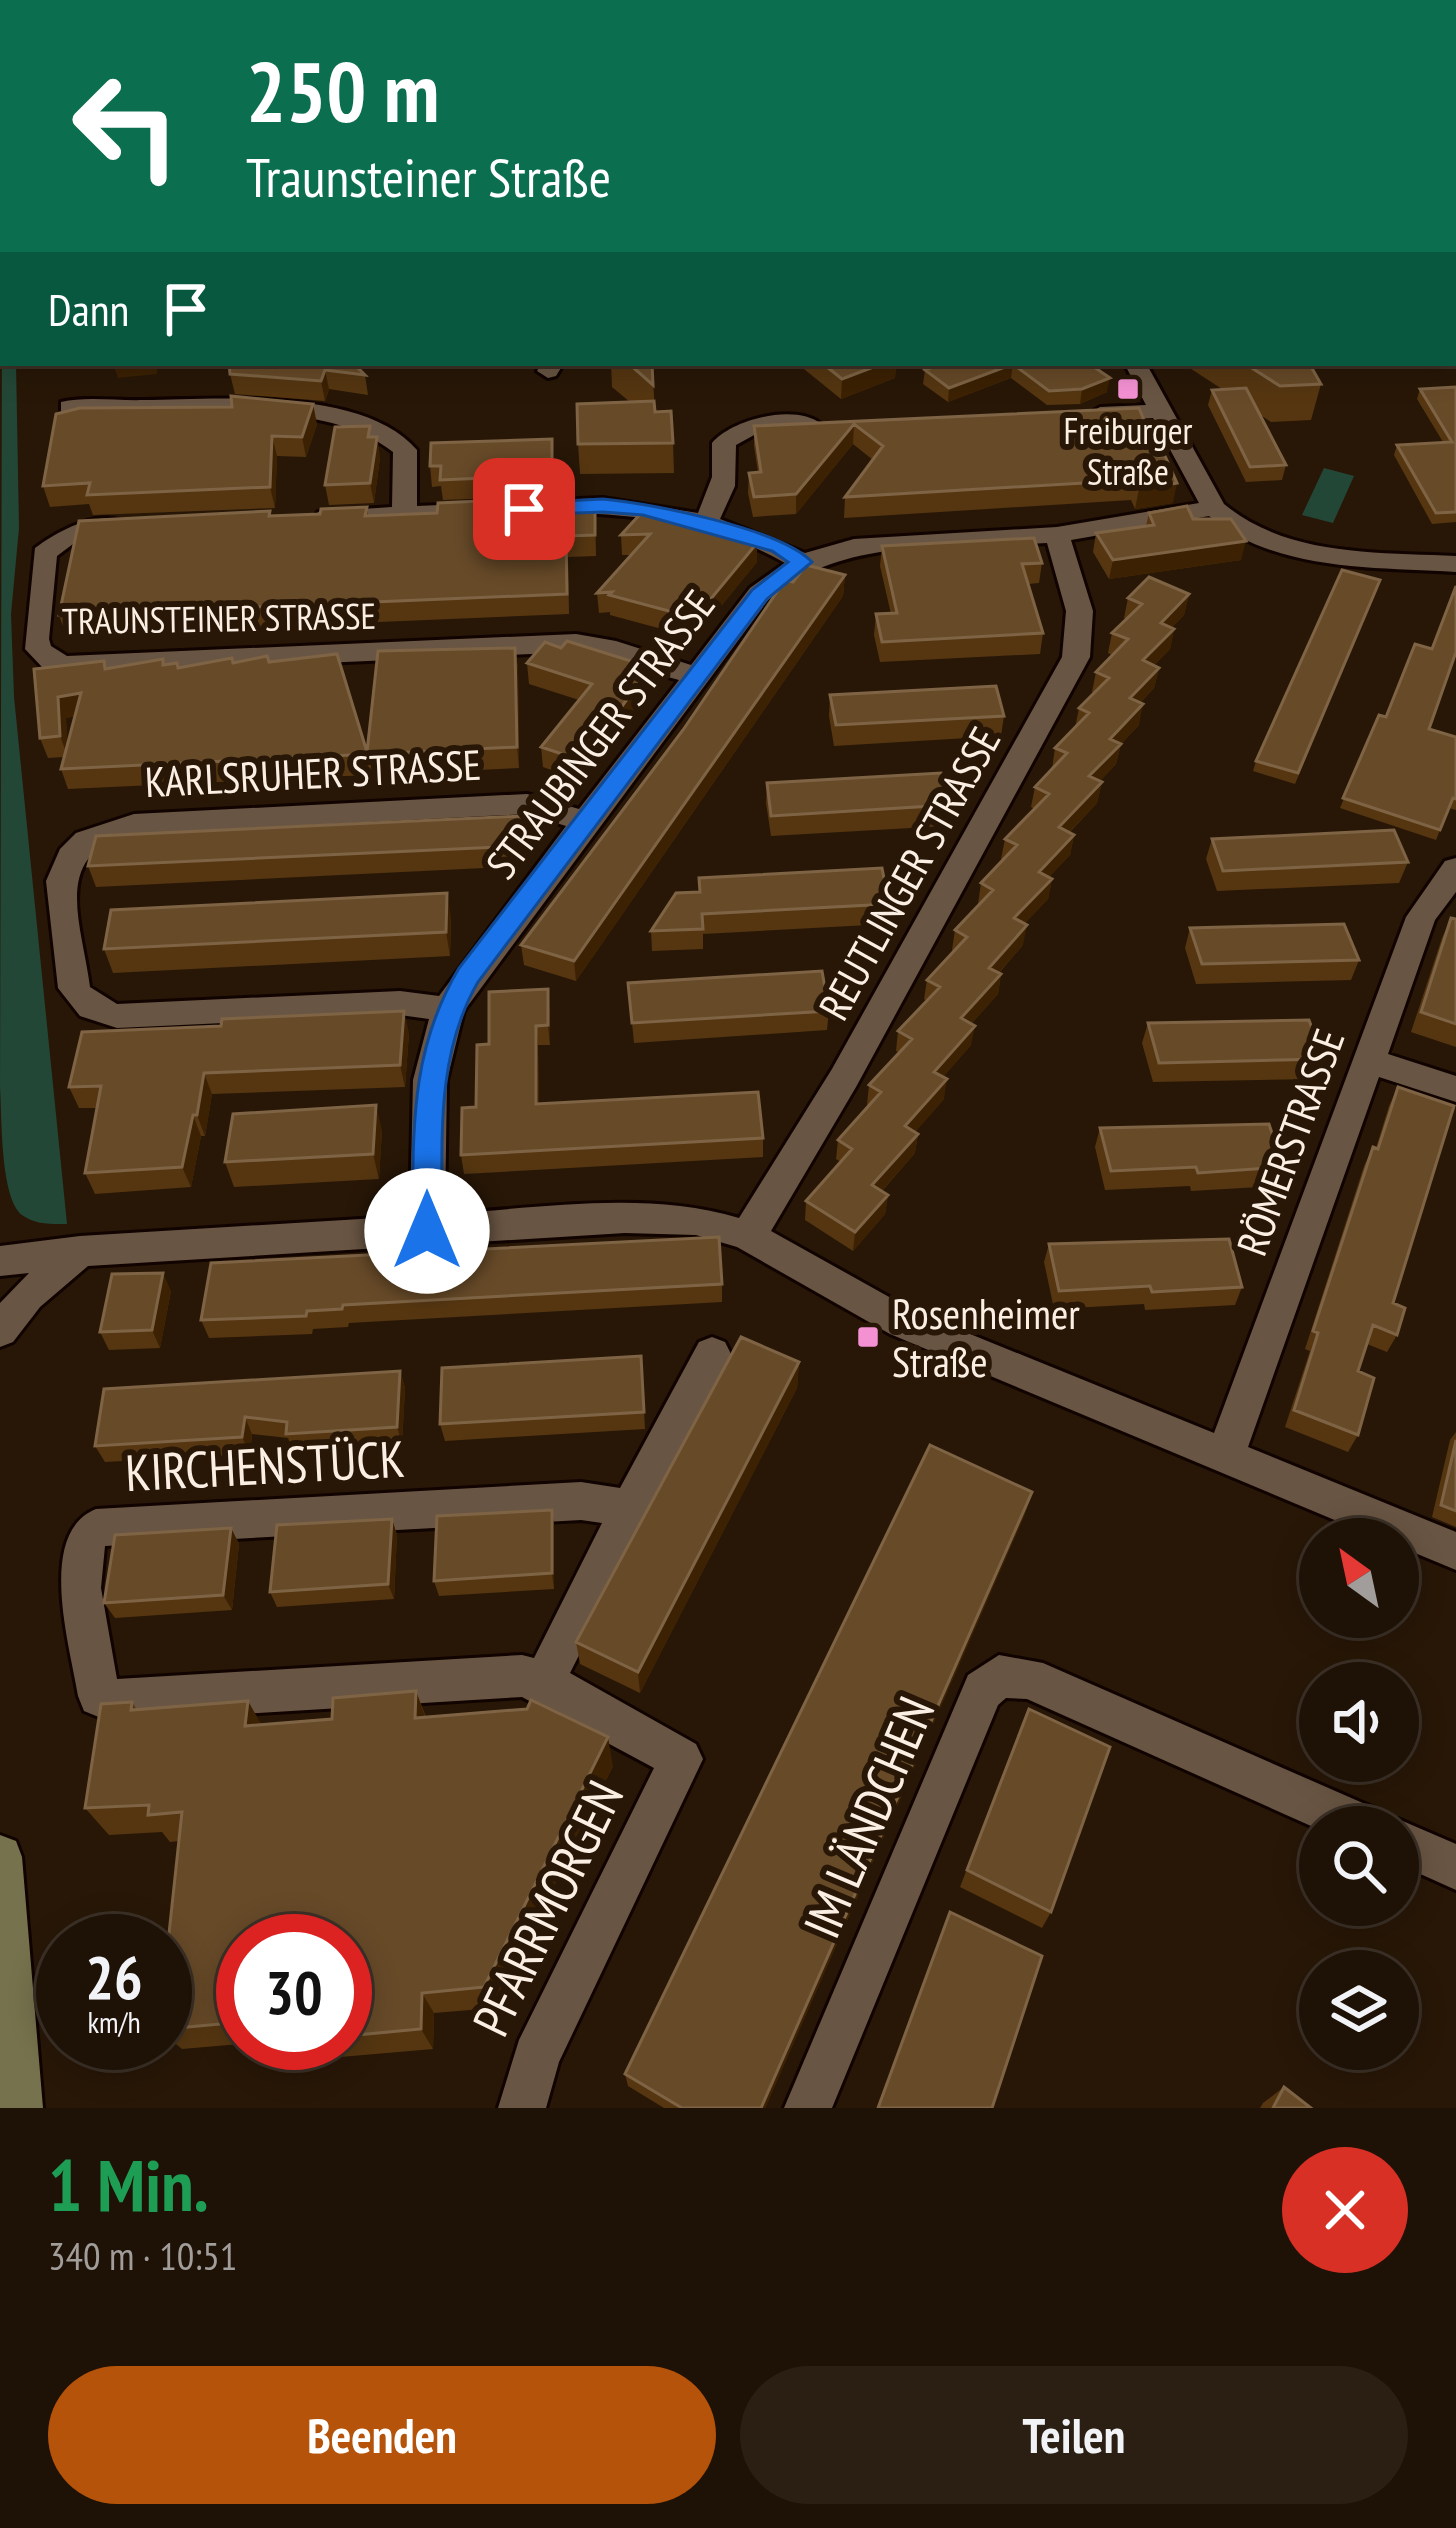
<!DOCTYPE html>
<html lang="de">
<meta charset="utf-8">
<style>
:root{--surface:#1e1105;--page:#2b1f13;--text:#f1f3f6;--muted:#a19d9a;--line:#3c3127;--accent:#b45309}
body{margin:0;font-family:"PT Sans Narrow",sans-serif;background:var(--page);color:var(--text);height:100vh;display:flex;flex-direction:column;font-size:45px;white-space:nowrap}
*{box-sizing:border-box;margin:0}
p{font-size:39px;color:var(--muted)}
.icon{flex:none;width:66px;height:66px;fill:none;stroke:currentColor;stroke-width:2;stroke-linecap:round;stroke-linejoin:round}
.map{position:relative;height:2108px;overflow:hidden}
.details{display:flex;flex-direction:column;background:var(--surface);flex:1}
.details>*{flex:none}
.guide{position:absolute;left:0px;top:0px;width:1458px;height:366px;box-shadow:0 6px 30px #0003,0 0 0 3px var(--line);background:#0b6e4f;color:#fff;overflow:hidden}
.needle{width:78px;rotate:327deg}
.controls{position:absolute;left:1299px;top:1518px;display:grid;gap:24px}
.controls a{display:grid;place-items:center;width:120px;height:120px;border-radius:50%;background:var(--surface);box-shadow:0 6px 30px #0003,0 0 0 3px var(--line);font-size:60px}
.speed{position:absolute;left:36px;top:1914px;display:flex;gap:24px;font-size:60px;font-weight:700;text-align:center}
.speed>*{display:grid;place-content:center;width:156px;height:156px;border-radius:50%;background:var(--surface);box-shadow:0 6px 30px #0003,0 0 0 3px var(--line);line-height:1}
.speed small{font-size:30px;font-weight:400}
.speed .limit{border:18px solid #d22;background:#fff;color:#111}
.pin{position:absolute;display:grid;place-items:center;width:102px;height:102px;color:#fff;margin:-51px;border-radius:24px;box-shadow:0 6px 18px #0006}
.me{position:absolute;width:132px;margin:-66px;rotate:0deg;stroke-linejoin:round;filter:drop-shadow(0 0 9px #0008)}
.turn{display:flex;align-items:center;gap:42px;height:252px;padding:0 48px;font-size:54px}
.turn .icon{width:156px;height:156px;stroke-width:2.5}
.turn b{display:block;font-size:84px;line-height:102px}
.then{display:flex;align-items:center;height:114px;padding:0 48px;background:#0003;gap:24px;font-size:45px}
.round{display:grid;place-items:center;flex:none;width:126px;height:126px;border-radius:63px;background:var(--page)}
.overview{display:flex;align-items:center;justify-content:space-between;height:204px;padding:0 48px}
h1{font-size:72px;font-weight:600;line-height:90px;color:#1e9e55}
.primary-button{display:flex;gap:24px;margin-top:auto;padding:24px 48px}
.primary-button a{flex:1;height:138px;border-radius:72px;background:var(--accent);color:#fff;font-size:48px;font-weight:600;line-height:138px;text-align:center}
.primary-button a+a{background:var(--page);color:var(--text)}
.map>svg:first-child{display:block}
.green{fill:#234737}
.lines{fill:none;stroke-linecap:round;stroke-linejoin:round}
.minor-casing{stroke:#100300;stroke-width:6}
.secondary-casing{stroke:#100300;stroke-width:6}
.minor{fill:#695543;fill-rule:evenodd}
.secondary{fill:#76724d;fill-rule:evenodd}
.wall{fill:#553611;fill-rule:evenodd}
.shaded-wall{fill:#3c2103}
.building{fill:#674a28;stroke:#7e6445;stroke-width:3}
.route{fill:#1a73e8;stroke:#114b97;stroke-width:3}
.poi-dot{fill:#f491d3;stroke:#281707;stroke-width:4.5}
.labels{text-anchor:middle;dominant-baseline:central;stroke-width:12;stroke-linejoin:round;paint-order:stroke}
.far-poi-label{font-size:36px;fill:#fbefe4;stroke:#281707}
.far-street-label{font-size:36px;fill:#fbefe4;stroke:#281707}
.street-label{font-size:42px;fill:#fbefe4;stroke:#281707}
.poi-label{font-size:42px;fill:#fbefe4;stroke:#281707;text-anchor:start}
.near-street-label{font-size:51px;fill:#fbefe4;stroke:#281707}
</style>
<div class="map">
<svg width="1456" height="2108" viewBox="0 0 1456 2108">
<rect width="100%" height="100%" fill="#281707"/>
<path class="green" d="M2,331L3,363H16L19,528L11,614L14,697L67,1224C51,1224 36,1225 22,1215C0,1198 2,1116 0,1087Z
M1324,468L1354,476L1333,523L1302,515Z"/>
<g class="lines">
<g class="minor-casing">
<path id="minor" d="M146,0H164L144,3Z
M368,0H386L366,3Z
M1455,82H1456V94H1455Z
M1455,184H1456V196H1455Z
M542,363H564L556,376L548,378L537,371Z
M1124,363H1146L1224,504C1288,557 1377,552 1456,556V572C1374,567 1275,572 1209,516L1071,540L1093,611L1090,657L856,1087L771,1231L916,1312L1214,1433L1406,917L1445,861L1456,858V892L1435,920L1388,1054L1456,1076V1102L1379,1077L1248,1447L1456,1532V1570L1398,1546V1539H1380L890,1334L737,1247L696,1235L625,1233L88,1266L40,1307L13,1342L0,1347V1303L29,1273L0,1276V1246L80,1236L410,1216L413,1080L429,1019L400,1015L117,1028L80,1016L58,988L46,881L60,849L76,833L134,814L527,794L579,809L679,680L576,652L66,674L42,667L25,649L35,548C59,530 104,505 132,527L119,535L81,538L57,556L49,639L51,646L67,656L576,634L616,641L691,665L750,588L785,563C654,487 474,518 327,525L314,517L318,512L392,507L393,452C319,392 162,416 69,414L61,412V402C86,396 117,401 144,400C219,399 364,387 417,450V506L603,498L698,513L712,477V443C732,419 796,403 821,424L817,429L756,434L736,445L735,486L720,519L805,553L854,539L1057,527L1199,503L1153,418L1100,421L1088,414L1100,407L1146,405ZM1047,543L1066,611L1062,657L832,1069L739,1218C645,1190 542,1208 445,1214L447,1080L464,1011L768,600C842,535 954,549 1047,543ZM527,814L566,826L439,996L400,991L117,1004L90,987C82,923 49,852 134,834Z
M712,1337L725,1342L731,1354L570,1673L696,1744L703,1759L559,2062L546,2108H498L519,2040L654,1768L522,1697L111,1722L84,1711L78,1696C70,1646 36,1533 96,1509L581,1482L620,1488L699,1342ZM581,1520L602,1523L534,1658L522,1655L117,1679L101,1588L105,1546Z
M999,1655L1043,1663L1381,1811L1386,1824L1398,1819L1456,1844V1890L1398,1864V1827L1320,1830L1027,1699L1006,1698L998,1705L832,2108H784L968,1675Z"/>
</g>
<g class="secondary-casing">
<path id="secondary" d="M0,66L3,67V88L0,87Z
M3,211V244H0V212Z
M0,1835L16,1841L22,1857L43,2108H0Z"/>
</g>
<use href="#minor" class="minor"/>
<use href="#secondary" class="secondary"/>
</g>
<path class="wall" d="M176,0H262L260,3H177Z
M453,0H524L525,3H457Z
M608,0H687V3H609Z
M353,363L365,375L368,395L329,389L325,401L235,394L230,374Z
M611,363H652L655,412L673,443L674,473L580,474L578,444L630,402L612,387Z
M799,363H896L895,378L841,399L799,365Z
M943,363H1117L1099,370L1107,392L1080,404L1047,405L1011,378L948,402L923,384L925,370Z
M1182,363H1309L1321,384L1311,420L1271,422L1259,414L1286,465L1282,480L1246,482L1208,405L1212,390L1222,389Z
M1456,387V522L1432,524L1394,455L1397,445L1443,442L1417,399L1420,389Z
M1139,408L1159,456L1173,503L1135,509L1131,500L844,518L845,497L873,460L853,444L796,514L753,517L748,493L749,473L758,472L754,446V426Z
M317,424L306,457L277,456L275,508L93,515L89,504L50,507L43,486Z
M552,439L554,496L443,500L441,486L432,487L430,466Z
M380,457L374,503L329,505L325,485Z
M552,505L564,510L595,509L596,556L568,557L569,614L66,635L59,615L270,511L271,515L320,514L367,507L368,516Z
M644,510L757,562L695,638L610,615V612L599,613L597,593L632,555H622L621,535Z
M1149,513L1241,560L1109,579L1093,552L1096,533L1146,526Z
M882,546L1042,563L1039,583L1028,584L1043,633L1040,654L880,662L874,635L876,614H891L880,566Z
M845,575L843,596L576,981L524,965L521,945L793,582Z
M1376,591L1295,784L1253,771L1256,761Z
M1189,594L1184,615L1171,628L1174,629L1170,649L1154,665L1159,668L1154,688L1140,703L1139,725L1121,744L1116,764L1100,781L1102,782L1097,803L1070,832L1074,835L1070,855L1049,877L1052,879L1048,899L1024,924L1023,945L999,973L1001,974L998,994L971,1024V1045L943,1077L944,1099L915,1132L918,1134L915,1153L882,1191L888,1195L885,1214L853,1251L805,1220L806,1201L841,1162L836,1159L838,1140L869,1106L867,1105L869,1085L900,1053L896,1051L898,1031L927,1001L924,999L927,980L954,951L952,950L955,930L979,905L978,904L981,883L1003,860L1001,859L1005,839L1034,809L1031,807L1035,787L1052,769L1055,748L1075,728L1079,708L1094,693L1092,692L1096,672L1112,655L1108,653L1112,633L1126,619L1124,618L1128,598Z
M515,648L518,668L519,768L68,789L61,769L64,757L48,758L40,738L104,661L107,669L163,659L164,665L179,668L233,663L269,662L367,752ZM75,716L67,743L66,718Z
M561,648L650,667L651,688L585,782L543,767L541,747L579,700L529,684L527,663Z
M830,695L1004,716L1001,736L834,746L829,716Z
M1379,715L1456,737V810L1449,808L1436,840L1340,808Z
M767,783L948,805L946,826L771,836L766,803Z
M522,816L525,836L524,866L96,887L88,866Z
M1212,839L1408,862L1399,883L1217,891L1206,859Z
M699,878L889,904L887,924L703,934V949L652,951L651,931L699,892Z
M451,917L450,956L113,973L104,949Z
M1451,918L1456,919V1047L1411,1032L1442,938Z
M1190,928L1359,960L1351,980L1196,984L1185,948Z
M628,983L829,1011L827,1030L634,1043Z
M548,989L550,1045H538L539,1104L763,1138V1157L464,1174L461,1155L476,1107L489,1044Z
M1148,1023L1323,1059L1315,1079L1153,1082L1142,1043Z
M409,1033L405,1087L212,1094L205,1136H201L191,1187L95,1194L85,1173L97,1108H79L69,1087Z
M1398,1087L1393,1303L1397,1335L1387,1352L1367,1344L1358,1371V1435L1348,1452L1285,1427L1310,1351L1305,1349L1364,1166L1373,1147L1376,1148L1389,1106Z
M1100,1128L1283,1167L1275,1186L1191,1191L1190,1186L1105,1190L1095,1147Z
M382,1130L379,1179L234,1187L225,1162Z
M1049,1244L1242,1287L1235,1305L1145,1310L1144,1304L1054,1309L1044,1262Z
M211,1263L722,1284V1302L349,1323L348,1327L313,1329L312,1334L209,1338L201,1320Z
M171,1291L160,1348L109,1350L100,1332Z
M641,1356L645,1429L445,1441L440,1424Z
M799,1362L797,1388L640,1693L580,1664L576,1642Z
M400,1371L405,1388L402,1444L293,1451L288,1438L252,1434L250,1454L105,1462L95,1446Z
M1456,1432V1527L1432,1517L1450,1440Z
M1032,1492L1024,1516L765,2108H664L628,2086L625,2074Z
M552,1510L554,1526V1589L439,1596L434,1581Z
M392,1519L397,1535L394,1599L277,1607L270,1592Z
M231,1528L239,1544L232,1610L115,1618L104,1603Z
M416,1691L426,1717L613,1766L494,2008L434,2013L433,2049L271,2063L252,2043L182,2049L165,2035V1971L179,1841L170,1842L162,1832L109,1835L85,1808L132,1702L137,1710L261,1724L332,1719ZM243,1941H345V2043H243Z
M1029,1709L1051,1912L1042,1928L960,1887Z
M1284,2087L1311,2108H1260L1263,2103Z"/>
<path class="shaded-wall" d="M484,0H524L525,3H484Z
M113,363H157V374L118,378Z
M884,363H896L895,378L841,399L842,379Z
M1086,363H1117L1084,376Z
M1013,364L1011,378L948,402L949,388Z
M325,370L329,389L325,401L321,381Z
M1110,378L1107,392L1080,404L1082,389Z
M313,404L317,424L306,457L302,437Z
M854,424L853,444L796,514V494Z
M272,436L277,456L275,508L270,487Z
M377,437L380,457L374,503L370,483Z
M1177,483L1173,503L1135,509L1139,489Z
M1246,541L1241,560L1109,579L1113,560Z
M757,543V562L695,638V618Z
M845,575L843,596L576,981L574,961Z
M1189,594L1184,615L1156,643L1161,623Z
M1174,629L1170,649L1138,681L1143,660Z
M515,648L518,668L519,768L517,747Z
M650,667L651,688L585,782L583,761Z
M1159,668L1154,688L1125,718L1130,698Z
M81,693L88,714L66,718L68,757L60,736L58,697Z
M1143,704L1139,725L1113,752L1121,744L1116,764L1085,797L1089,776L1110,739Z
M1102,782L1097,803L1055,847L1059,827Z
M522,816L525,836L524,866L521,846Z
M1074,835L1070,855L1035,892L1039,872Z
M1052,879L1048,899L1011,938L1014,918Z
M447,893L451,917L450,956L446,932Z
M1027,925L1023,945L986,987L989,968Z
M1001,974L998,994L958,1038L961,1018Z
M548,989L550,1009V1045L548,1025Z
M404,1011L409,1033L405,1087L400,1065Z
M536,1026L538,1045L539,1123L536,1104Z
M975,1026L971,1045L931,1091L934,1072Z
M204,1073L212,1094L205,1136L197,1115Z
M947,1079L944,1099L903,1146L905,1126Z
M376,1105L382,1130L379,1179L373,1154Z
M193,1115L201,1136L191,1187L182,1167Z
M918,1134L915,1153L870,1204L872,1185Z
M888,1195L885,1214L853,1251L855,1232Z
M163,1273L171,1291L160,1348L152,1330Z
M799,1362L797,1388L640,1693L638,1672Z
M400,1371L405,1388L402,1444L397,1427Z
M245,1417L252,1434L250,1454L242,1437Z
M1032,1492L1024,1516L765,2108H761Z
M552,1510L554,1526V1589L552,1573Z
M392,1519L397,1535L394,1599L388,1584Z
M231,1528L239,1544L232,1610L223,1595Z
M416,1691L427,1722L415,1718Z
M248,1701L265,1731L245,1726Z
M608,1737L613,1766L494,2008L484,1987Z
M422,1993L434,2013L433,2049L421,2029Z"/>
<path class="building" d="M36,0H71L74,3H39Z
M624,0H681L686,3H628Z
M856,0H950V3H856Z
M1024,0H1143L1165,3H1025Z
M229,363H353L365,375L325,370L321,381L230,374Z
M628,363H652L653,385Z
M822,363H884L842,379Z
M943,363H1088L1110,378L1082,389L1049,391L1013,364L949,388L925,370Z
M1244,363H1309L1321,384L1280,386Z
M1456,387V512L1436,513L1397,445L1452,442L1420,389Z
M1246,388L1286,465L1250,467L1212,390Z
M231,396L313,404L302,437L272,436L270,487L87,495L90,483L43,486L56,414L80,408L232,407Z
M654,401L655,412L671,411L673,443L578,444L577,404Z
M1139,408L1159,456H1165L1177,483L1139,489L1135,480L845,497L883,446L854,424L796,494L754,497L749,473L761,472L754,426Z
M370,426L368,437H377L370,483L325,485L335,427Z
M552,439V475L440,480L441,466H430L431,443Z
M552,498V505H564V510L595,509V535L566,536L567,594L59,615L79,521L270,511L269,516L320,514L321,509L367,507L365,516L437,513L438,503Z
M1187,506L1193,519H1231L1246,541L1113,560L1096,533L1154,525L1149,513Z
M644,510L757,543L695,618L609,595L612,592L597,593L650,534L621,535Z
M1034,538L1042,563L1022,564L1043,633L882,642L876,614L897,613L882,546Z
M806,565L845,575L574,961L521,945L683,730L785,580L793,582Z
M1342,570L1380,580L1298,773L1256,761Z
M1149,577L1189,594L1161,623L1174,629L1143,660L1159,668L1130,698L1143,704L1110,739L1121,744L1089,776L1102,782L1059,827L1074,835L1039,872L1052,879L1014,918L1027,925L989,968L1001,974L961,1018L975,1026L934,1072L947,1079L905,1126L918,1134L872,1185L888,1195L855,1232L806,1201L852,1149L838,1140L881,1092L869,1085L912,1039L898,1031L940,987L927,980L967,937L955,930L993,890L981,883L1017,845L1005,839L1049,794L1035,787L1067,753L1055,748L1089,713L1079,708L1109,678L1096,672L1128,639L1112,633L1142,604L1128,598Z
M1456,586V652L1429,729L1456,737V799L1453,798L1440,830L1343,798L1379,715L1386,717L1415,644L1432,649Z
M567,641L650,667L583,761L541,747L592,684L527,663L545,642L561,648Z
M515,648L517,747L61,769L81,693L58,697L60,736L40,738L34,669L104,661L105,669L163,659V665L177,663L178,668L232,658L233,663L267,656L269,662L337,654L367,752L378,651Z
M996,686L1004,716L836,725L830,695Z
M941,773L948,805L771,816L767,783Z
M522,816L521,846L88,866L96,836Z
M1394,830L1408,862L1223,871L1212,839Z
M882,868L889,904L702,914L703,929L651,931L676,893L700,892L699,878Z
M447,893L446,932L104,949L111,910Z
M1451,918L1456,919V1024L1421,1012Z
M1344,924L1359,960L1202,964L1190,928Z
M822,971L829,1011L632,1023L628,983Z
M548,989V1025L536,1026V1104L758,1092L763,1138L461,1155L462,1108L476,1107L477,1045L489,1044V992Z
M404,1011L400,1065L204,1073L197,1115H193L182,1167L85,1173L101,1086L69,1087L82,1032L221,1026L222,1019Z
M1309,1020L1323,1059L1159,1063L1148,1023Z
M1398,1087L1454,1106L1393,1303L1405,1308L1397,1335L1373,1325L1358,1371L1374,1378L1358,1435L1294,1410L1318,1333L1313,1331L1373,1147L1378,1149Z
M376,1105L373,1154L225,1162L233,1114Z
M1269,1124L1283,1167L1198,1173L1196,1167L1111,1171L1100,1128Z
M719,1237L722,1284L343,1305L342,1309L307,1311L306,1316L201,1320L211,1263Z
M1229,1239L1242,1287L1152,1292L1150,1286L1059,1291L1049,1244Z
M163,1273L152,1330L100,1332L112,1274Z
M741,1337L799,1362L638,1672L576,1642Z
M641,1356L644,1412L440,1424L442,1368Z
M400,1371L397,1427L286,1434L287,1422L245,1417L242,1437L95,1446L104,1389Z
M1456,1440V1511L1441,1505Z
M930,1445L1032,1492L761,2108H682L625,2074Z
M552,1510V1573L434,1581L437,1516Z
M392,1519L388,1584L270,1592L277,1525Z
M231,1528L223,1595L104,1603L115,1535Z
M416,1691L415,1718L527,1709L531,1700L608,1737L484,1987L422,1993L421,2029L345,2036V1941H243V2022L165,2029V1971L182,1812L148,1815L149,1805L85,1808L101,1704L132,1702L131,1710L248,1701L245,1726L332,1719L333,1698Z
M1029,1709L1110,1747L1051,1912L967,1870Z
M950,1912L1042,1956L992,2108H878Z
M1284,2087L1311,2108H1273Z"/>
<path class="route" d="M603,499C651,504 780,528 812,562L767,599L478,982C434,1058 443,1146 442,1231L437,1240L427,1243L416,1240L412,1231C414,1134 408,1054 459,968L752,590L788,562L772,551L643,515L603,512L524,515L513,509L524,503Z"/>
<g class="poi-dot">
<rect x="1116" y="377" width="24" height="24" rx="6"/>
<rect x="856" y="1325" width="24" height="24" rx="6"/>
</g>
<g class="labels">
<g class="far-poi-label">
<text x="1128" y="430">Freiburger<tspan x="1128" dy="41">Straße</tspan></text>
</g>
<g class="far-street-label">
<text transform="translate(219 618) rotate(-1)">TRAUNSTEINER STRASSE</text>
</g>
<g class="street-label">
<text transform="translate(600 734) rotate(-53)">STRAUBINGER STRASSE</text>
<text transform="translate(313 773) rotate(-3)">KARLSRUHER STRASSE</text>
<text transform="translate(909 873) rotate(-61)">REUTLINGER STRASSE</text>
<text transform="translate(1290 1142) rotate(-70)">RÖMERSTRASSE</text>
</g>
<g class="poi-label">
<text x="892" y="1313">Rosenheimer<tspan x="892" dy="48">Straße</tspan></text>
</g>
<g class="near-street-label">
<text transform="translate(265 1465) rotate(-3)">KIRCHENSTÜCK</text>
<text transform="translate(868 1817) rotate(-67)">IM LÄNDCHEN</text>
<text transform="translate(547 1908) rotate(-64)">PFARRMORGEN</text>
</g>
</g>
</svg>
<div class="controls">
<a><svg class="needle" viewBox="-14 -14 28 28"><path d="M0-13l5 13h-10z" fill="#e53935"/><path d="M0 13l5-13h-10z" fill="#a19d9a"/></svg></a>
<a><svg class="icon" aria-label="sound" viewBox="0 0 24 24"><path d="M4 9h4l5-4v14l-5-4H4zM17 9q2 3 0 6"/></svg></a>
<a><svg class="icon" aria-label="search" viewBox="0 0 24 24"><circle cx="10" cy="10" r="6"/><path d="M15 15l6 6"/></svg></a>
<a><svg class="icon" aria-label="layers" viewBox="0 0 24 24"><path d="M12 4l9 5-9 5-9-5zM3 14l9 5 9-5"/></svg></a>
</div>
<div class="speed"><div>26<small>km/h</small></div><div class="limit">30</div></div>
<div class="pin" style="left:524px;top:509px;background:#d93025"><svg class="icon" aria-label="arrive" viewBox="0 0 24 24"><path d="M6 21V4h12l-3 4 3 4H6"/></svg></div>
<svg class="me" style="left:427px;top:1231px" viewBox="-20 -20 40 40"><circle r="19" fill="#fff"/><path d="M0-13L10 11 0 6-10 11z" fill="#1a73e8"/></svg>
<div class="guide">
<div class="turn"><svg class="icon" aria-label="left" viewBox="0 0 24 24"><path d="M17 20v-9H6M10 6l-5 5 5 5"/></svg><div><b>250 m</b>Traunsteiner Straße</div></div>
<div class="then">Dann<svg class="icon" aria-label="arrive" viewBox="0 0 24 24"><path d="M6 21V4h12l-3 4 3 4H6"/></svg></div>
</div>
</div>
<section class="details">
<div class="overview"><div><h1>1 Min.</h1><p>340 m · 10:51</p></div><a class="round" style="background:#d93025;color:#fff"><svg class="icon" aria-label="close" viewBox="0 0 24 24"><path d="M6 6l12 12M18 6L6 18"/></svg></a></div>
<div class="primary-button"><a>Beenden</a><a>Teilen</a></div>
</section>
